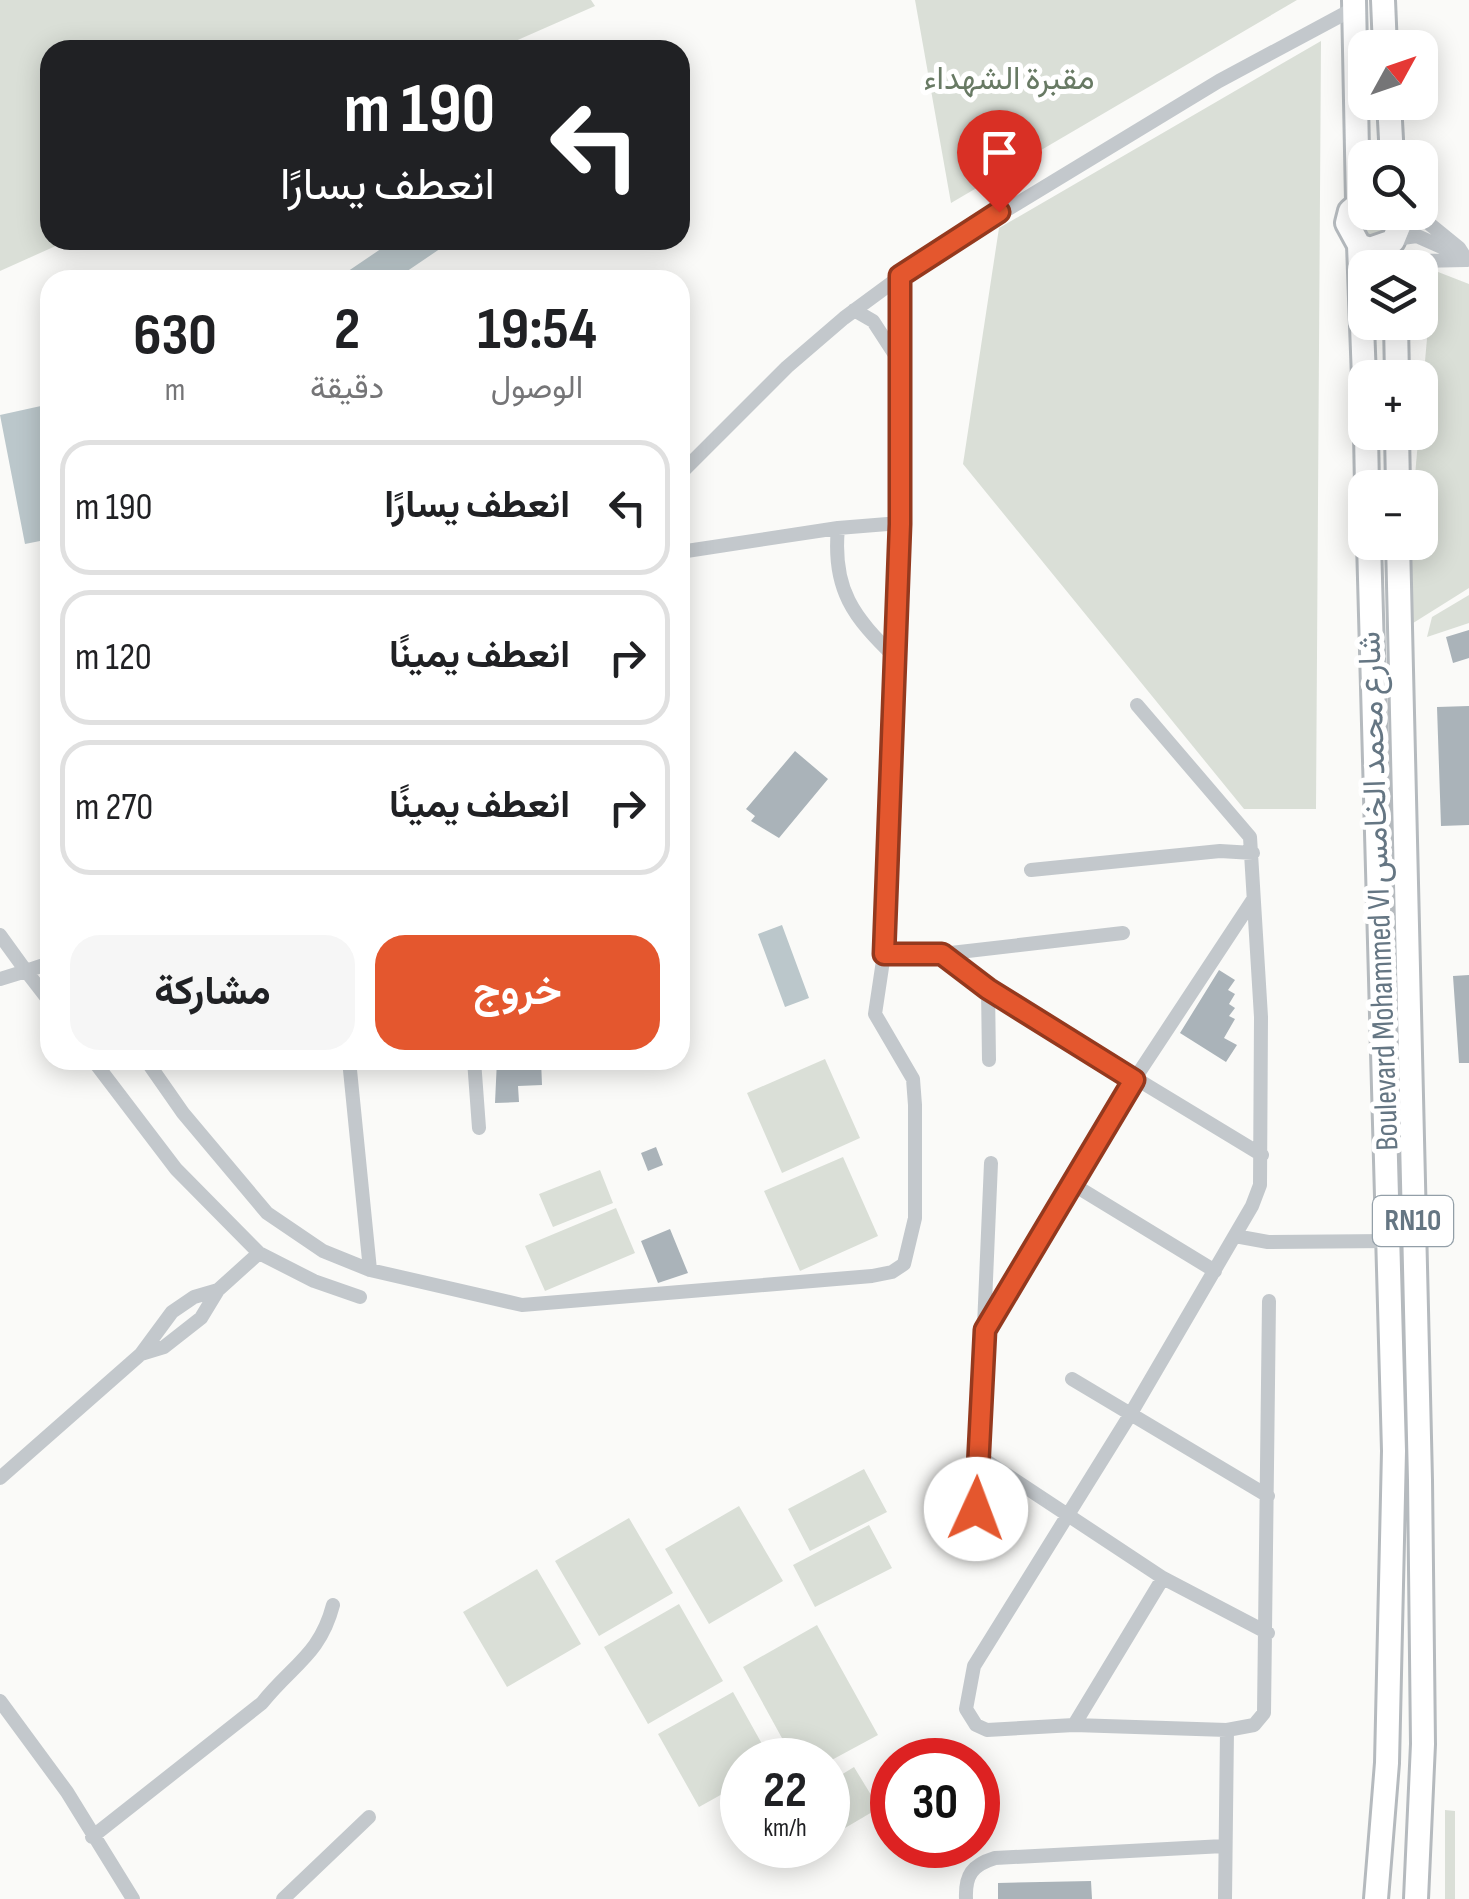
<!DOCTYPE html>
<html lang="ar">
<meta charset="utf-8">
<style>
:root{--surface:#fff;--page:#f6f6f6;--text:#202124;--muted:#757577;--line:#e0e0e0;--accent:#e4572e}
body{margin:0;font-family:"Sofia Sans Condensed",Vazirmatn,sans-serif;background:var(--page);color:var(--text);direction:rtl;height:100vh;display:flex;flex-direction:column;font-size:38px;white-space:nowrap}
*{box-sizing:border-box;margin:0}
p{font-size:32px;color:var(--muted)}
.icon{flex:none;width:55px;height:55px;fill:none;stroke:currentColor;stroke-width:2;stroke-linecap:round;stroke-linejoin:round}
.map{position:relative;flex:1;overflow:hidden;direction:ltr}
.drawer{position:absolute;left:40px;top:270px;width:650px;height:800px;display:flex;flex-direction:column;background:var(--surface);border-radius:30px;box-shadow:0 5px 25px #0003;direction:rtl}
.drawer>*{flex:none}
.banner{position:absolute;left:40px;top:40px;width:650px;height:210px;border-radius:30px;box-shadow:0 5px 25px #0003;direction:rtl;background:#202124;color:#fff;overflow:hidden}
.needle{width:65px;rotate:50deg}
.buttons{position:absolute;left:1348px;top:30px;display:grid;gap:20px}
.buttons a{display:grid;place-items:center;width:90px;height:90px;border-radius:20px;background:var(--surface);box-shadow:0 5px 25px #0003;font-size:50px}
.speed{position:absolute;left:720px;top:1738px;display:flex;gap:20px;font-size:50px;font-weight:700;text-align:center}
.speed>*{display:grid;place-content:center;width:130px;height:130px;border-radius:50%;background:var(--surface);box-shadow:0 5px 25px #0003;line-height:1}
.speed small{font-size:25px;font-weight:400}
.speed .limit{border:15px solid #d22;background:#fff;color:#111}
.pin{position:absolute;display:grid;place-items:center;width:85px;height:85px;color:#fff;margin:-102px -42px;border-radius:50% 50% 50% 0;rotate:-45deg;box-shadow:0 0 10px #0007}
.pin .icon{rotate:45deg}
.me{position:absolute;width:110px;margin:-55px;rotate:2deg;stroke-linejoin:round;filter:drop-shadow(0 0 8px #0008)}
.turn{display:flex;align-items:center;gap:35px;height:210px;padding:0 30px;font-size:45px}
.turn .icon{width:130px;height:130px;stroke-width:2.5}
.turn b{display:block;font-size:70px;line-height:85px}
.eta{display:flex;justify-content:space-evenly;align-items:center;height:170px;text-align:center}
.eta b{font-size:60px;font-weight:700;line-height:70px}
.button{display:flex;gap:20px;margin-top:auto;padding:20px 30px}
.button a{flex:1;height:115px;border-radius:30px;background:var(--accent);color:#fff;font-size:40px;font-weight:700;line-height:115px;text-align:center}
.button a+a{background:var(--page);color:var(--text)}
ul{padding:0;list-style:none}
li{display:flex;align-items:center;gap:30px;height:135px;margin:0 20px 15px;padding:0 10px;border:5px solid var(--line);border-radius:30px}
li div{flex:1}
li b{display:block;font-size:38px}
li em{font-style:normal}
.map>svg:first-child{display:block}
.green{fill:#dadfd7}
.water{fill:#bbc7cb}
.building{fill:#aab3b9}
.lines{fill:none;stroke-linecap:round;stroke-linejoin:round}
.primary-casing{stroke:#b5babe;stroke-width:28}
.minor{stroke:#c3c8cc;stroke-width:14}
.primary{stroke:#fff;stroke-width:22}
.route-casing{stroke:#94391e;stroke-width:25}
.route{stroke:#e4572e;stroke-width:18}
.labels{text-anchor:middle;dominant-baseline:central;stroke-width:10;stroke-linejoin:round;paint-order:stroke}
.shield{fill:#fff;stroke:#939fa8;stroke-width:2.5}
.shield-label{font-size:30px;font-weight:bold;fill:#657683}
.park-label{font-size:32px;fill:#687a64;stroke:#fff}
.street-label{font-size:32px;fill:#657683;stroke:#fff}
</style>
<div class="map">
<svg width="1469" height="1899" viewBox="0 0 1469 1899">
<rect width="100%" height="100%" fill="#fafaf8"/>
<path class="green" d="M0,0H591L595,6L495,50H50V240H69L0,271Z
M915,0H1297L951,203Z
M1321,41L1316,809H1244L963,464L999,228Z
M1365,212L1391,213L1393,229L1369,241L1355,219Z
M1433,270L1469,284V588L1402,630L1410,543L1420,542V488L1414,487Z
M1469,595V623L1427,637L1432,617Z
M825,1059L860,1138L782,1173L747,1093Z
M843,1157L878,1236L800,1271L764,1191Z
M600,1170L613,1203L553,1227L539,1194Z
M616,1208L635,1253L545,1291L525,1246Z
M864,1469L887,1512L810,1551L788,1509Z
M739,1506L783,1581L709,1624L665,1549Z
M629,1518L673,1593L599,1636L555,1561Z
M869,1525L892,1568L815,1607L793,1565Z
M537,1569L581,1644L507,1687L463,1612Z
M679,1604L723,1681L648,1724L604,1647Z
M817,1625L878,1735L828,1762L794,1760L743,1667Z
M733,1692L771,1760H742V1783L699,1807L658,1734Z
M854,1767L879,1808L828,1838V1783Z
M1445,1810L1455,1811V1899H1445Z"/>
<path class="water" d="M394,240H453L394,280H335Z
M50,404V539L25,544L0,415Z
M782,925L809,998L785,1007L758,934Z"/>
<path class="building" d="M1469,630V658L1453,663L1446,637Z
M1469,706V825L1441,826L1437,707Z
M795,751L828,779L779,838L751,821L755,816L746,809Z
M1219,970L1235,980L1228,990L1235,994L1229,1004L1235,1008L1229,1016L1235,1019L1224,1038L1237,1045L1226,1062L1180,1033Z
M1469,975V1063H1459L1453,976Z
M497,1060H541L542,1085L518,1086L519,1102L495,1103Z
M656,1147L663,1165L648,1171L641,1153Z
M670,1229L688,1273L658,1283L641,1241Z
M1091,1881L1092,1899H998V1883Z"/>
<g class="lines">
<g class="primary-casing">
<path id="primary" d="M1354,0L1358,201
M1383,0L1385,48
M1389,102L1392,158
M1365,198L1350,211L1347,223L1359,245L1370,249L1393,241L1400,224L1398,212
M1359,245L1365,405
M1396,322L1397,378
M1366,432L1367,488
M1397,432L1398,488
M1369,542L1394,1451L1387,1763L1376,1899
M1398,542L1420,1480L1423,1744L1416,1899"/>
</g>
<path class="minor" d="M1399,216L1416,213L1459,248L1467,260
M1395,239L1417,236L1455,253
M1411,268L1417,261L1466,260
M900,276V523L884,954H942L1123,933
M854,310L873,321L899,361
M680,474L787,367L844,318L916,265L1219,81L1355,8
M680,552L838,528
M896,658C853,617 832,589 838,528L900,523
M1137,705L1250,837L1261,1017L1260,1185L1252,1206L1130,1415L974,1666L966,1709L976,1725L987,1730L1074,1725L1227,1730
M1031,870L1220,851L1253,853
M0,935L26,971L0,979
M942,954L988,989L1262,1155
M50,963L26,971L50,1002
M988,989L989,1060
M93,1060L176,1169L259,1253L314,1281L360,1297
M146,1060L183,1113L267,1213L323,1251L370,1270L522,1305L872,1276L892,1272L904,1264L915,1218V1105L913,1079L875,1014L884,954
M349,1060L370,1270
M474,1060L479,1128
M1074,1185L1215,1271
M1235,1236L1268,1242L1388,1241
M985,1329L1134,1080L1252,901
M141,1354L164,1347L201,1318L218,1290L259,1253
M1072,1379L1268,1496
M977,1455L1163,1578L1268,1633
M0,1478L141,1354L172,1312L194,1297L218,1290
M975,1536L991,1163
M0,1701L67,1792L133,1899
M1074,1725L1163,1578
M92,1837L262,1703C292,1665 320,1655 333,1605
M283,1899L369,1817
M966,1899C965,1875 972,1865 995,1858L1224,1846
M1225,1899L1227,1730L1254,1725L1264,1713L1269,1301"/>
<use href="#primary" class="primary"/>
</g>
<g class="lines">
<g class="route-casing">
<path id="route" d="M976,1509L985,1330L1134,1080L988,989L942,954H884L900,524V276L999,212"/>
</g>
<use href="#route" class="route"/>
</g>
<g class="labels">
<rect class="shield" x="1373" y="1196" width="80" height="50" rx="8"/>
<g class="shield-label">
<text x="1413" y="1221">RN10</text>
</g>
<g class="park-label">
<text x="1009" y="79">مقبرة الشهداء</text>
</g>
<g class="street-label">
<text transform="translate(1379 891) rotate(-92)">Boulevard Mohammed VI شارع محمد الخامس</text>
</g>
</g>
</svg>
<div class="buttons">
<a><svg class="needle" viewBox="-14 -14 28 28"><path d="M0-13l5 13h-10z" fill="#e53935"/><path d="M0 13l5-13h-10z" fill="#757577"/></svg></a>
<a><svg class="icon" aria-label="search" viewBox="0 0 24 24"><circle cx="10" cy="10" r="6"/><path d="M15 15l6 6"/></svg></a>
<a><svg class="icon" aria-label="layers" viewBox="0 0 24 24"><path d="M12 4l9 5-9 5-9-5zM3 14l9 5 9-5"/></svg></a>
<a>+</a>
<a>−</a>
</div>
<div class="speed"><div>22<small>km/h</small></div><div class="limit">30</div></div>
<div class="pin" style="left:999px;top:212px;background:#d93025"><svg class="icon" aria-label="arrive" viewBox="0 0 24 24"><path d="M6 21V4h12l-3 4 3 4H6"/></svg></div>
<svg class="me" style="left:976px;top:1509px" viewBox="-20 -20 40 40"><circle r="19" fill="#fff"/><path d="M0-13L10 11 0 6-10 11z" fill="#e4572e"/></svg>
<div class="banner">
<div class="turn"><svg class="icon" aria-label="left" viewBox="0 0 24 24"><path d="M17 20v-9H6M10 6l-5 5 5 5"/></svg><div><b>190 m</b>انعطف يسارًا</div></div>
</div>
<section class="drawer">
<div class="eta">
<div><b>19:54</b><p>الوصول</p></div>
<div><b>2</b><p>دقيقة</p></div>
<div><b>630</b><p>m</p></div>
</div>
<ul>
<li><svg class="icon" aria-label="left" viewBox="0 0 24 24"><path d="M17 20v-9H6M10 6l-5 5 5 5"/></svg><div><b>انعطف يسارًا</b></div><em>190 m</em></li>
<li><svg class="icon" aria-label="right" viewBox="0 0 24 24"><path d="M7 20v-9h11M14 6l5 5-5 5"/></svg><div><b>انعطف يمينًا</b></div><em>120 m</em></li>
<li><svg class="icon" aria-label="right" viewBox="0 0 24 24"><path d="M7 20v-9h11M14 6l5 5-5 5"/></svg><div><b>انعطف يمينًا</b></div><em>270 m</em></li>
</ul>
<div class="button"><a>خروج</a><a>مشاركة</a></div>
</section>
</div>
